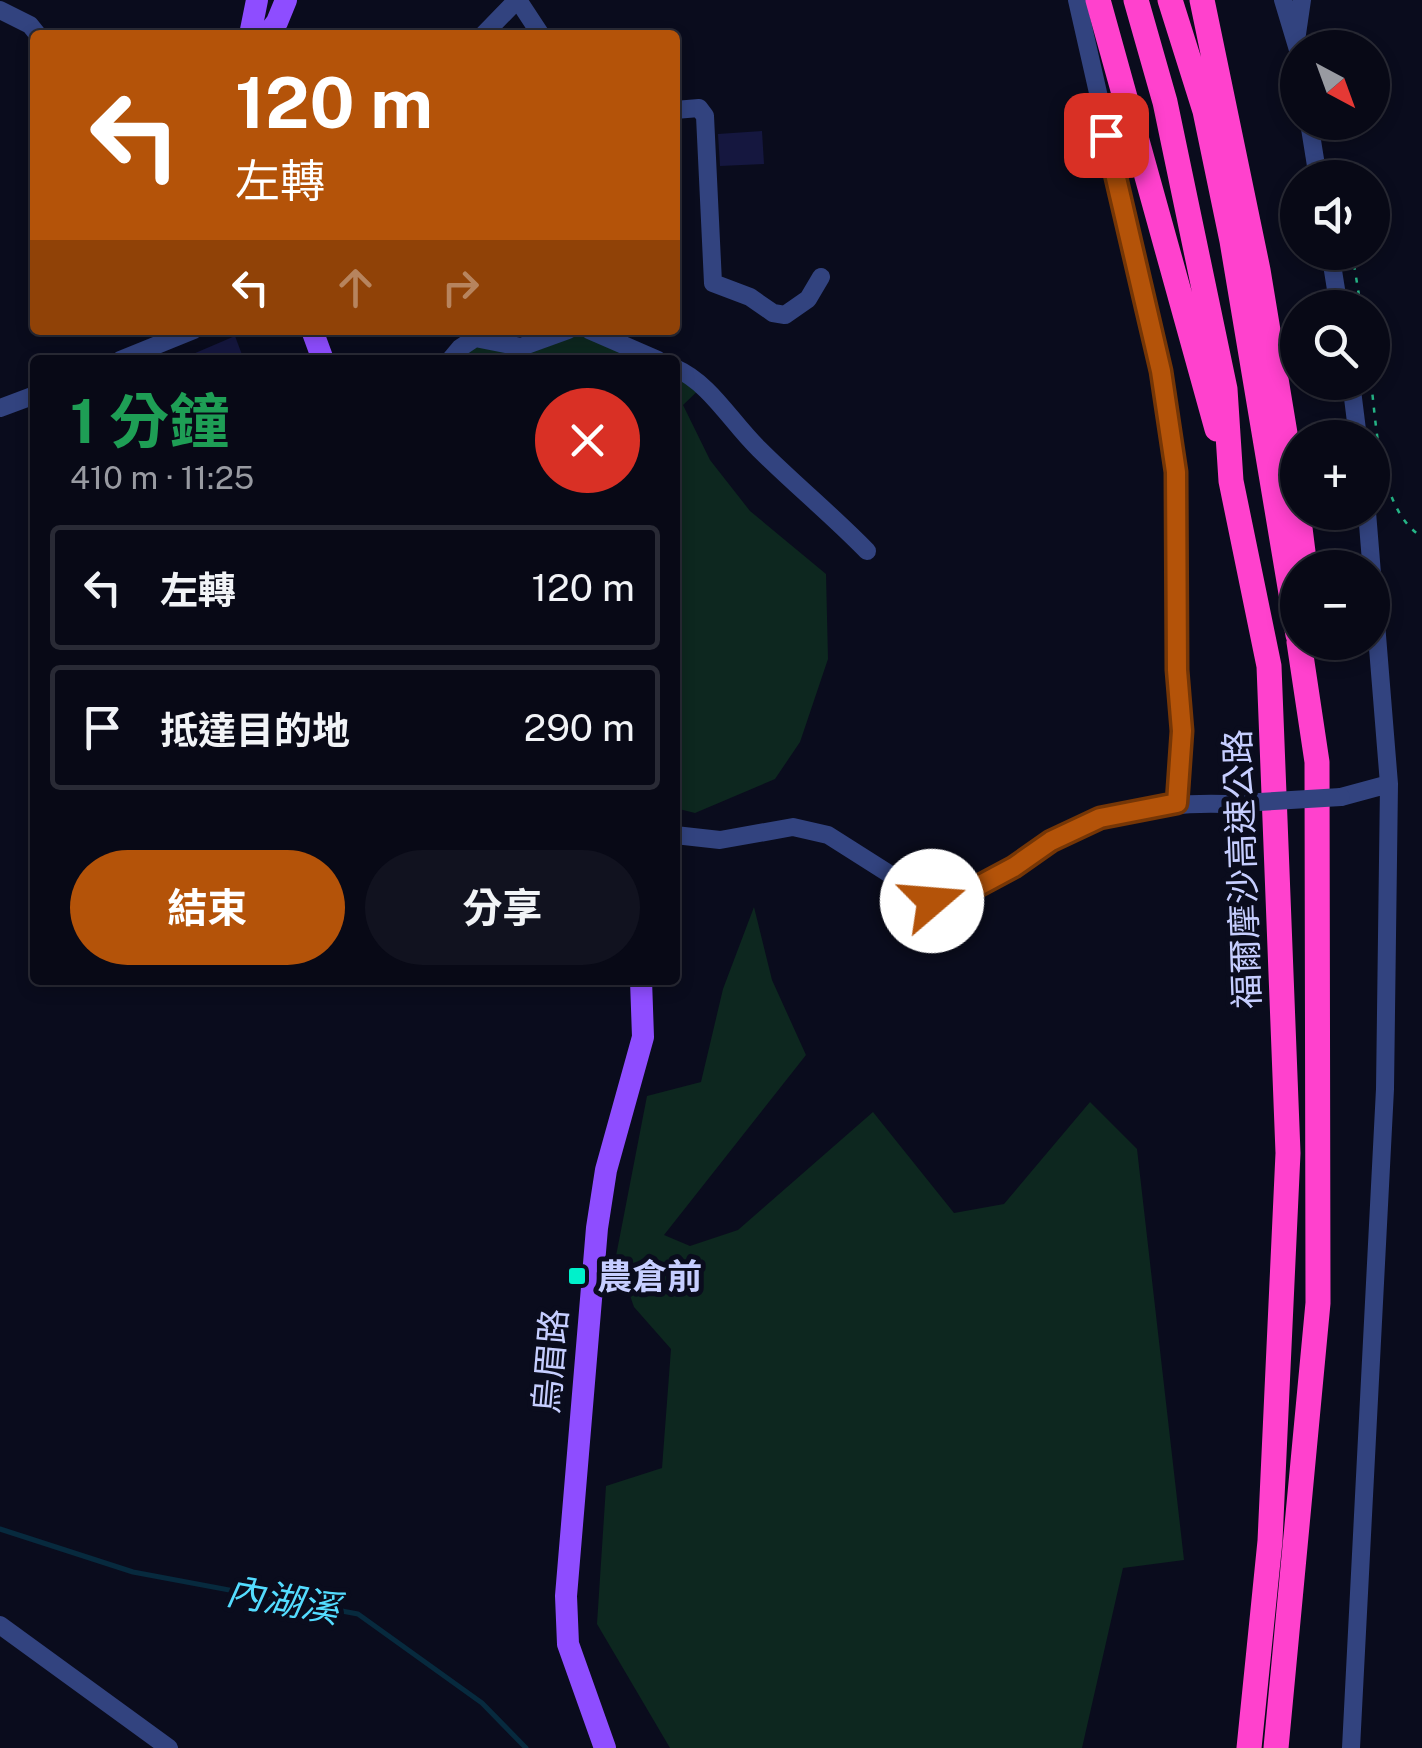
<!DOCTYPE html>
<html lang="zh-TW">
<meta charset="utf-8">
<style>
:root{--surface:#080916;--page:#11121f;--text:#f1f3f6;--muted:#989aa1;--line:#292a35;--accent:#b45309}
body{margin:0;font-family:"Public Sans","Noto Sans TC",sans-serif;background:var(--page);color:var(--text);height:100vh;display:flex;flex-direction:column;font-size:38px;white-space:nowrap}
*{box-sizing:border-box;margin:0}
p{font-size:32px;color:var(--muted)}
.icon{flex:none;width:55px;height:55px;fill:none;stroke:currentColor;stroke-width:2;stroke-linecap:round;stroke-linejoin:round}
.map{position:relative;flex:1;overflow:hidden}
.panel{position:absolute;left:30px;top:355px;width:650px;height:630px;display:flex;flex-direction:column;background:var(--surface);border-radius:10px;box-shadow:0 5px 15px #0003,0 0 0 2px var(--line)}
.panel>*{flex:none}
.hud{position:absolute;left:30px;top:30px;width:650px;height:305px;border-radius:10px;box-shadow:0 5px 15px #0003,0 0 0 2px var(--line);background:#b45309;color:#fff;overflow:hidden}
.needle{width:65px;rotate:139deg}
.fabs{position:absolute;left:1280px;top:30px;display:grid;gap:20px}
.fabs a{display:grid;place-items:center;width:110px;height:110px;border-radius:50%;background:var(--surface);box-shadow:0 5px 15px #0003,0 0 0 2px var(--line);font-size:50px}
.pin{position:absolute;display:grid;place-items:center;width:85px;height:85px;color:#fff;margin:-42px;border-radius:20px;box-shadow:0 5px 15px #0006}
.me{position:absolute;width:110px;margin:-55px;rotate:72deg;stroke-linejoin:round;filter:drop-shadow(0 0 8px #0008)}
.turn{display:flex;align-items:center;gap:35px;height:210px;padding:0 40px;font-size:45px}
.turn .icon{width:130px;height:130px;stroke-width:2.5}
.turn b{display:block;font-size:70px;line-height:85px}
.lanes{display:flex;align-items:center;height:95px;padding:0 40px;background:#0003;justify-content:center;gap:50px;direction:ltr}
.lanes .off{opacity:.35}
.round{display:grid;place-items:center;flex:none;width:105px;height:105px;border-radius:52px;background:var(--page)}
.overview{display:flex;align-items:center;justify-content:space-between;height:170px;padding:0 40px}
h1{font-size:60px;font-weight:700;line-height:75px;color:#1e9e55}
.cta{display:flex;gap:20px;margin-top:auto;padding:20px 40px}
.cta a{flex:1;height:115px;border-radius:60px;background:var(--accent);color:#fff;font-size:40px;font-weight:700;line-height:115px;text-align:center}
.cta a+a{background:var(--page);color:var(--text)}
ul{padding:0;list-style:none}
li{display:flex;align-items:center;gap:30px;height:125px;margin:0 20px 15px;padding:0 20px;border:5px solid var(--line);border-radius:10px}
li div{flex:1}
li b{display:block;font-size:38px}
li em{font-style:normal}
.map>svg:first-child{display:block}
.green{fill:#0d271f}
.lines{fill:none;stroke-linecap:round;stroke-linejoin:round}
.stream{stroke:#072a3e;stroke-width:5}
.building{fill:#15173f}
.path{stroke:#25b486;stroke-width:2.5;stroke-dasharray:5 8;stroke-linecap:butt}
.minor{stroke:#32437f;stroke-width:18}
.major{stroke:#8e4dff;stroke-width:22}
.highway{stroke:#ff41cd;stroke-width:25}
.minor-bridge{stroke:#32437f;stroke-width:18}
.route-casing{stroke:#753606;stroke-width:25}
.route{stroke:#b45309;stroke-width:18}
.poi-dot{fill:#00f1cb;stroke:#0a0c1d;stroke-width:4}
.labels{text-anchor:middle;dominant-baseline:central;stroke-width:10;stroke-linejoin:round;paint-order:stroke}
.street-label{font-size:35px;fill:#c6ceff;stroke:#0a0c1d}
.poi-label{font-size:35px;font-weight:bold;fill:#c6ceff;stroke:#0a0c1d;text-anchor:start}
.water-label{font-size:38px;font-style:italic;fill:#54dcff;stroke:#0a0c1d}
</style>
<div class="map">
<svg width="1422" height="1748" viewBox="0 0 1422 1748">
<rect width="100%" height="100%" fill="#0a0c1d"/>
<path class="green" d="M595,330L656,360H456L472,341L513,350Z
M675,368L704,385L683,405L710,460L750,511L826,574L828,659L800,742L775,779L695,813L675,808Z
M754,907L772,980L806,1055L664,1235L690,1246L738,1230L873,1112L954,1213L1004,1204L1090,1102L1137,1149L1184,1560L1123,1568L1082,1748H670L597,1624L606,1486L662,1468L671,1349L634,1307L616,1256L647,1096L701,1082L723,989Z"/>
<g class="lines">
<path class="stream" d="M0,1529L133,1572L358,1614L482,1703L526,1748"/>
</g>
<path class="building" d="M762,131L764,164L720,166L718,134Z
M235,336L244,360H179Z"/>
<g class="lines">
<path class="path" d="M1352,252L1361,308
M1371,382C1377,429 1379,510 1422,537"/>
<path class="minor" d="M518,0L541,35
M1077,0L1161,371L1176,471L1177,670L1181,731L1177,803
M1283,0L1298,50
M0,10L30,25L38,35
M1297,34L1302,0
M483,35L517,0
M675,110L699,108L705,116L713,283L750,297L773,313L785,315L808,299L821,277
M1309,122L1318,178
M1330,252L1339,308
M589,330L658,360
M120,360L194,330
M450,360L460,348L475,338L521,347L568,330
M675,368C710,383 731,422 759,449C794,484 832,515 867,551
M1351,382L1358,438
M0,408L35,395
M1341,797L1389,784L1367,512
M675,835L720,840L793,827L828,835L932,901C962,892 990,883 1017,865C1030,857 1041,846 1055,839C1109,811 1166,802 1226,804
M0,1625L169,1748
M1351,1748L1385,1089L1389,784"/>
<path class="major" d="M254,35L251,30L257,0
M267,35L277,22L286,0
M312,330L323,360
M605,1748L568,1644L566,1596L597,1228L606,1170L643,1037L641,980"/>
<path class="highway" d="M1098,0L1217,429
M1136,0L1165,102L1225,389L1231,481L1269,666L1288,1153L1270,1541L1249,1748
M1170,0L1205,111L1232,241L1298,635
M1202,0L1258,270L1298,512
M1298,512L1305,568
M1276,1748L1318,1303L1317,762L1299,642"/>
<path class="minor-bridge" d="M1226,804L1341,797"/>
</g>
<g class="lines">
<g class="route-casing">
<path id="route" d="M932,901L971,890L1014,867L1051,841L1100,818L1177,803L1182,731L1177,670L1176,472L1161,371L1106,135"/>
</g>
<use href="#route" class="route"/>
</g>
<rect class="poi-dot" x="567" y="1266" width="20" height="20" rx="5"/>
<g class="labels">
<g class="street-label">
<text transform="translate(1242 869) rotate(-92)">福爾摩沙高速公路</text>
<text transform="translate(550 1361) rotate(-85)">烏眉路</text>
</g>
<g class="poi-label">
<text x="597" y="1276">農倉前</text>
</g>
<g class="water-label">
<text transform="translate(283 1600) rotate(10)">內湖溪</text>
</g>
</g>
</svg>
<div class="fabs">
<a><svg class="needle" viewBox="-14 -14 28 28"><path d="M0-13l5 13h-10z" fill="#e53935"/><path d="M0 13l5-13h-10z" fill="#989aa1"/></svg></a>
<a><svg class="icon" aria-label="sound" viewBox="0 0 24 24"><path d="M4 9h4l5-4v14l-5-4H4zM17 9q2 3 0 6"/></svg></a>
<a><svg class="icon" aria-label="search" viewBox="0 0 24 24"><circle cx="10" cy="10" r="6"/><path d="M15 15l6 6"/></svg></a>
<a>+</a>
<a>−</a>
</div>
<div class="pin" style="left:1106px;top:135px;background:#d93025"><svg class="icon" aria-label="arrive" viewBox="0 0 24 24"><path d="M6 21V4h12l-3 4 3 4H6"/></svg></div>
<svg class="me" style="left:932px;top:901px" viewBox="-20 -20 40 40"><circle r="19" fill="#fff"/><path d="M0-13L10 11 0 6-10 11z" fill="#b45309"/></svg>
<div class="hud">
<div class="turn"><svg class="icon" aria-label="left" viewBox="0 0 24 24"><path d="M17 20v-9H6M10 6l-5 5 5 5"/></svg><div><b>120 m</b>左轉</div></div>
<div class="lanes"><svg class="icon" aria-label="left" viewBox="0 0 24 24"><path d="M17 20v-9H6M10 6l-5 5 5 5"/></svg><svg class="icon off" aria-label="ahead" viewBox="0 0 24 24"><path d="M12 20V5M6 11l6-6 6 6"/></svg><svg class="icon off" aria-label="right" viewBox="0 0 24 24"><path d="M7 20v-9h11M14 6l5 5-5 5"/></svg></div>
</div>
<section class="panel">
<div class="overview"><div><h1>1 分鐘</h1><p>410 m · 11:25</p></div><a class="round" style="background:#d93025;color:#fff"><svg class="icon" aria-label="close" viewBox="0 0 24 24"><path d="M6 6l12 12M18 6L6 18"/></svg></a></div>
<ul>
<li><svg class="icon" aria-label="left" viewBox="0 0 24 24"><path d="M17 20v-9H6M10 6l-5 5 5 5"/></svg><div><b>左轉</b></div><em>120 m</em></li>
<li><svg class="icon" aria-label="arrive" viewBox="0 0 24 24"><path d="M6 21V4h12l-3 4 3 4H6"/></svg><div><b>抵達目的地</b></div><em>290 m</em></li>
</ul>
<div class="cta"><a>結束</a><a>分享</a></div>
</section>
</div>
